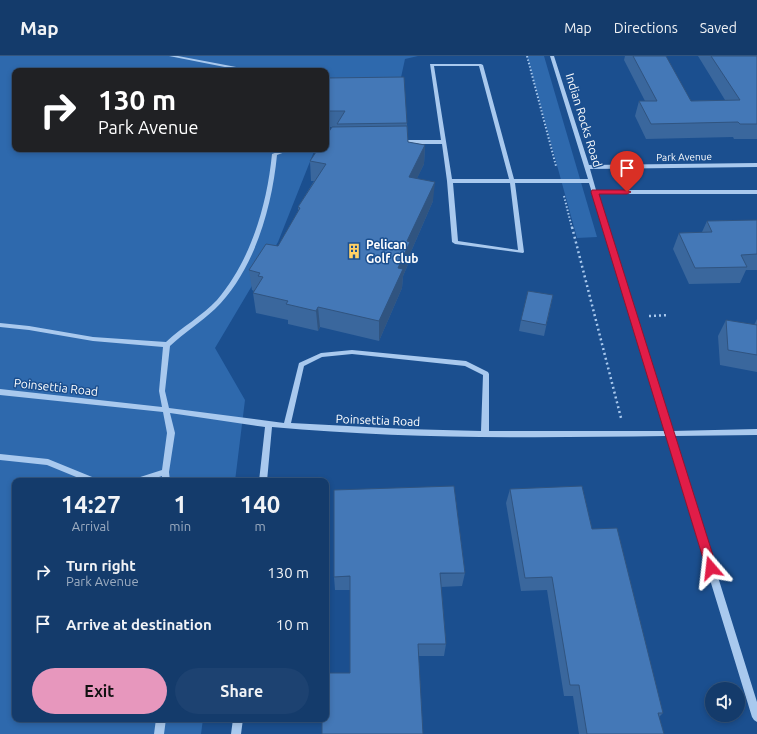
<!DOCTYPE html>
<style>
:root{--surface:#143b6b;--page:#1d4271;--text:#f1f3f6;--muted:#9dadc1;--line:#33557e;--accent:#e797bd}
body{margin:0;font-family:Ubuntu,sans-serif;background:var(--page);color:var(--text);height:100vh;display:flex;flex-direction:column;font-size:15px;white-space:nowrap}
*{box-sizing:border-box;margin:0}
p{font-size:13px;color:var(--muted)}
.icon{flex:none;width:22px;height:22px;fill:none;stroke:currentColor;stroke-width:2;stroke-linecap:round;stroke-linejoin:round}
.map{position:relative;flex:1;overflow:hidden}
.panel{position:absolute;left:12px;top:422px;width:317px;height:244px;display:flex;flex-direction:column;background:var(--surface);border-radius:8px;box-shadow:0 2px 6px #0003,0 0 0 1px var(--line)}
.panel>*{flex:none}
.banner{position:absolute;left:12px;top:12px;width:317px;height:84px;border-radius:8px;box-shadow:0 2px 6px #0003,0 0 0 1px var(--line);background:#202124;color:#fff;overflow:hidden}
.buttons{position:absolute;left:705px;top:626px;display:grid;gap:8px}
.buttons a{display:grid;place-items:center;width:40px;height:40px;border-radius:50%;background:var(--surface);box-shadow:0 2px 6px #0003,0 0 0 1px var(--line);font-size:20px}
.pin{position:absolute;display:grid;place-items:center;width:34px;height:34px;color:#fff;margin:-41px -17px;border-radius:50% 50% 50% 0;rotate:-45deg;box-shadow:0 0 4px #0007}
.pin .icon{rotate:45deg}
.me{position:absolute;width:44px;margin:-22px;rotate:343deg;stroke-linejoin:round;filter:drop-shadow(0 0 3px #0008)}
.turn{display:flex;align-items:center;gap:14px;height:84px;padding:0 20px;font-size:18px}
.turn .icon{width:52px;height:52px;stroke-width:2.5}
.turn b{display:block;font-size:28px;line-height:34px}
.eta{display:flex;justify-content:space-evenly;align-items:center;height:68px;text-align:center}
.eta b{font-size:24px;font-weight:600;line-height:28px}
.action{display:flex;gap:8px;margin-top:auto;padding:8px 20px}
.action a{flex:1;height:46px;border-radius:24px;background:var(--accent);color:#111;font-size:16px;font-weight:600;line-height:46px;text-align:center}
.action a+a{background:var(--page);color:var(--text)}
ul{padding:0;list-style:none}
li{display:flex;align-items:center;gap:12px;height:52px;padding:0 20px}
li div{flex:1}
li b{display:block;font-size:15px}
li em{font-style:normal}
header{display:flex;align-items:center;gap:24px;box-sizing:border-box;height:56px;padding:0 20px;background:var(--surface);border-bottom:1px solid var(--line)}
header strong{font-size:19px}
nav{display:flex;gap:22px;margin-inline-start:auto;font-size:14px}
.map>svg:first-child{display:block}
.green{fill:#2e69ad}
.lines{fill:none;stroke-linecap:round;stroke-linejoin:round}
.path-far1{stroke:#a9c9ee;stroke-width:2;stroke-dasharray:1.5 2;stroke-linecap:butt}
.path{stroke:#a9c9ee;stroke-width:2.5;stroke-dasharray:2 3;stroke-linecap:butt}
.minor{fill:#a9c9ee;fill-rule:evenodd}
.wall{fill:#3a679d}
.shaded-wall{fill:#305480}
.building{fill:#4478b7;stroke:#305480}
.route{fill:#e11d48;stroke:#92132f}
.labels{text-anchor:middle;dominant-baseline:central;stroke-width:3;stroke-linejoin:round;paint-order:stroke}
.far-street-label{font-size:10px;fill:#fff;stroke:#1b4f8f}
.street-label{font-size:12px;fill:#fff;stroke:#1b4f8f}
.poi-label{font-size:12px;font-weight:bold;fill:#fff;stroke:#1b4f8f;text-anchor:start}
</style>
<header>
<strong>Map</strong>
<nav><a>Map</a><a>Directions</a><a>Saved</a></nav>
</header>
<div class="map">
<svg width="757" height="678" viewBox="0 0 757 678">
<rect width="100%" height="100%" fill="#1b4f8f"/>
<path class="green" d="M0,0H418L405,3L400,26L326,34V15H15V93H315L278,186L215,292L245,344L235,425H15V663H203L201,678H0Z
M527,0H544L597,181L577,182Z"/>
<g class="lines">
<path class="path-far1" d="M527,0L556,110
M564,140L572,172"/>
<path class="path" d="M572,171L621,362
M649,260L669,259"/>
<path class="minor" d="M169,0H178L252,14L254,15H245Z
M550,0H554L589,109L757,107V111L590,113L596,134H757V138H597L672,375L757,373V379L674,380L757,646V666L754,664L752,661L666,380C535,382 403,383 272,371L267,425H259L265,371L170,357L175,377L169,416L170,425H162V420L147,425H133L134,423L162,414L167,377L163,356L0,339V333L162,351L159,335L163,291L93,285L29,274L0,271V267L29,270L93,281L166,286C182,271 202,260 217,244C251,204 267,149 272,98L285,93H293L277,99C272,152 254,215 215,253C201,266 184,277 170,290L165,335L169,352L284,367L299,307L321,297L352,294L466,305L488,316L489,318V375H665L589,127H515L524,196L523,197L455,188L452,186L447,125L442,88H400L397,86L400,84H441L430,8H481L483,9L514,123H588ZM434,10H479L509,123H452ZM453,127H510L518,194L458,185ZM352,298L465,310L483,319L481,375L405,373L291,367L304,310L322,301Z
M0,398L48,403L97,423L98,425H86L47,409L0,404Z
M156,663H166L164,678H154Z
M233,663H243L241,678H231Z"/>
</g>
<path class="wall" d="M625,0H633L691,45L725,44L698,0H757V83H734L733,81L646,83L635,60L639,45H645L624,4Z
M326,22L407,67L408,86L425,89L424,108L417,122L433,145L410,198L409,206L403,220L402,232L379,285L320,271L318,275L288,268V264L256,257L253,237L254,235L252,234L249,214L278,190L298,155V151L314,125H311L310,105L337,71H328V62H326Z
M757,164V214H746L740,227L689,228L673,193L679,177L702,176L707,165Z
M553,239L544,280L519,275L521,264Z
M757,263V316L720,309L718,280L726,264L754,269Z
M510,433L592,473L663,657L659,661L664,678H579L573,640H564L547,534L521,535L506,447Z
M465,517L462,530L441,531L446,588L444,600H419L350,617V534H335L334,521Z"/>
<path class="shaded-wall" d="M425,89L424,108L408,141L409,121Z
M435,126L433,145L410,198L409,206L403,220L402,232L379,285V265L407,185Z
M318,251L320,271L318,275L316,255Z"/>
<path class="building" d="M633,0H666L691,45L740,44L711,0H757V68H740L738,66L651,68L639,45H657Z
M404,21L407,67L337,68L345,55H328V47H326V22Z
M407,70L408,86L425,89L409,121L435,126L407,185L410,186L398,212L403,213L379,265L318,251L316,255L286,248L288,245L253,237L263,221L258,220L260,217L249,214L266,188L278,190L300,152L298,151L326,108L310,105L318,93H326V80L332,71Z
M757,164V198L741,199L747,211L695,212L679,177L712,176L707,165Z
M528,235L553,239L546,269L521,264Z
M726,264L757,269V299L728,294Z
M454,430L465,517H440L446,588H418L423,678H322V663H326V617H350V520L334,521V434Z
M582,430L592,473L617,472L663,657H658L664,678H587L579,629H570L552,521L525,522L510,433Z"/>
<path class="route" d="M592,134H627L631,136L627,138H599L717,512L715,515L711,517L707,515L706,512L591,136Z"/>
<defs>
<g id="building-bare" transform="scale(1.2)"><path d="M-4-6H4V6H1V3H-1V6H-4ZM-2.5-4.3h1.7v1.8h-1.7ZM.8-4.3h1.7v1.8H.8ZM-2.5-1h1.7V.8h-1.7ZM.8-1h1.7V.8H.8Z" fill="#ffd166" stroke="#1b4f8f" stroke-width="2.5" paint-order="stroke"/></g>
</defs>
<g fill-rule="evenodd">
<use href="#building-bare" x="354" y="195"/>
</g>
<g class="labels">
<g class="far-street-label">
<text transform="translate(684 101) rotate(-1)">Park Avenue</text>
</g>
<g class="street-label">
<text transform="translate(584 64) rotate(73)">Indian Rocks Road</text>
<text transform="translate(56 331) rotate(6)">Poinsettia Road</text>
<text transform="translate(378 364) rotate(2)">Poinsettia Road</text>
</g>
<g class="poi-label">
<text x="366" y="188">Pelican<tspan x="366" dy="14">Golf Club</tspan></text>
</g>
</g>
</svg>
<div class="buttons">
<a><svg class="icon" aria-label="sound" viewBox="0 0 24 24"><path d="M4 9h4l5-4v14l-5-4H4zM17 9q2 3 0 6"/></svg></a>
</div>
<div class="pin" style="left:627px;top:136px;background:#d93025"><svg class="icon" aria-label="arrive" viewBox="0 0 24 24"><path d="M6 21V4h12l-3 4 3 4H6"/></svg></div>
<svg class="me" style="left:711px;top:512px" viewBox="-20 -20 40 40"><path d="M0-17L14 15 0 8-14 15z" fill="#e11d48" stroke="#fff" stroke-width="4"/></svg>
<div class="banner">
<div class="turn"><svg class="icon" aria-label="right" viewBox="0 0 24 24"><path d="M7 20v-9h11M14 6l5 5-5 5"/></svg><div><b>130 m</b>Park Avenue</div></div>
</div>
<section class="panel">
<div class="eta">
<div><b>14:27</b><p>Arrival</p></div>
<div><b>1</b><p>min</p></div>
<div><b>140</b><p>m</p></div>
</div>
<ul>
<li><svg class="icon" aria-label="right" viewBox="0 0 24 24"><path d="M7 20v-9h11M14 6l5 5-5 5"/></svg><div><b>Turn right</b><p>Park Avenue</p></div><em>130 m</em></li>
<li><svg class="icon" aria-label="arrive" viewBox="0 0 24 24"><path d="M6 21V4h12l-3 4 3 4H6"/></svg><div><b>Arrive at destination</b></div><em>10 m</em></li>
</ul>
<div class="action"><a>Exit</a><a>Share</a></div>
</section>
</div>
